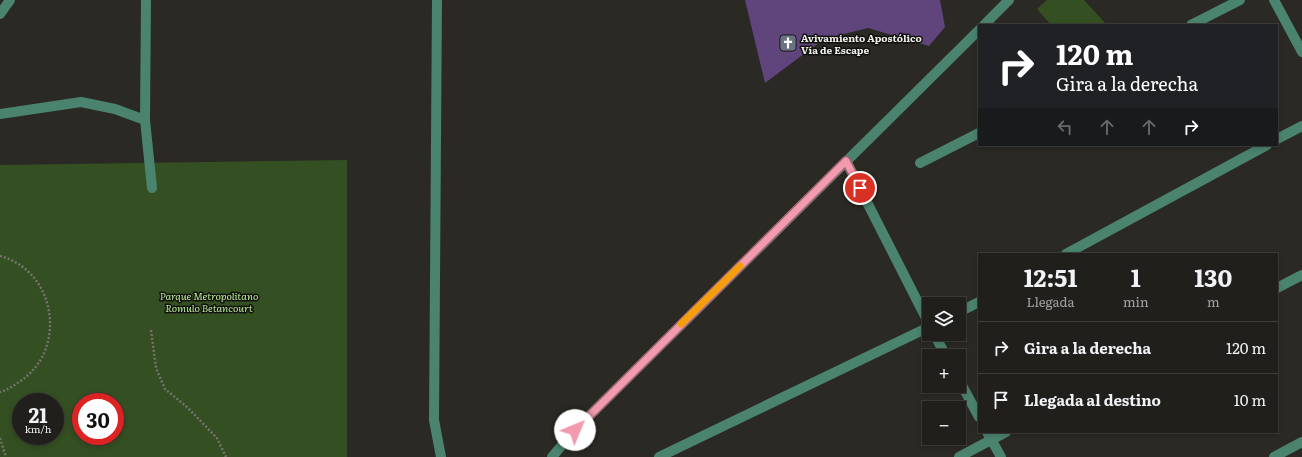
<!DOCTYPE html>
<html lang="es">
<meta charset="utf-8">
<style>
:root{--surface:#201f1b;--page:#282724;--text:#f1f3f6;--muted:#a2a2a3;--line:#3d3d3a}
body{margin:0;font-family:Literata,serif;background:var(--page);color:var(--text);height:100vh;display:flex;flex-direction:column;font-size:15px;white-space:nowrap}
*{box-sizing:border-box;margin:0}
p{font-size:13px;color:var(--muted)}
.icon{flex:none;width:22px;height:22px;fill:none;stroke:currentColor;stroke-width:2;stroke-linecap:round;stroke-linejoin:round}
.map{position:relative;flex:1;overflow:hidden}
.side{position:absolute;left:978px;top:253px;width:300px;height:180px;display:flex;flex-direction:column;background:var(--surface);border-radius:0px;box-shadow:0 2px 6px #0003,0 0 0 1px var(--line)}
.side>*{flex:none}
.guide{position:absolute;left:978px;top:24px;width:300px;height:122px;border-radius:0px;box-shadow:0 2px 6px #0003,0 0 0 1px var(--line);background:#202124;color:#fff;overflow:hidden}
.controls{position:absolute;left:922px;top:297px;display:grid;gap:8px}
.controls a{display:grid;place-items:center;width:44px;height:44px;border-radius:0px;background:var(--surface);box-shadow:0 2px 6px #0003,0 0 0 1px var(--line);font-size:20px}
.speed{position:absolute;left:12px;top:393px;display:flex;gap:8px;font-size:20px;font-weight:700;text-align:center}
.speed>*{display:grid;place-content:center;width:52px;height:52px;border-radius:50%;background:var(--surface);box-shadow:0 2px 6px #0003,0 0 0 1px var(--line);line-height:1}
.speed small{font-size:10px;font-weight:400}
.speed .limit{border:6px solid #d22;background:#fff;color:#111}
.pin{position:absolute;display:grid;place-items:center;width:34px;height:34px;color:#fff;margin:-17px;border:2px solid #fff;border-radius:50%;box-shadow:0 1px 4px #0007}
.me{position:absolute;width:44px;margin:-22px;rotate:45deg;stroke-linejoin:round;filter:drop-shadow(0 0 3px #0008)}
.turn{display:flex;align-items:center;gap:14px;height:84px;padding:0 12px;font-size:18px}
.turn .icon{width:52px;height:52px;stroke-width:2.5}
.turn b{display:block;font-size:28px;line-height:34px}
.lanes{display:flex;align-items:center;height:38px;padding:0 12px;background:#0003;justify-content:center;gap:20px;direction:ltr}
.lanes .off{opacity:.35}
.eta{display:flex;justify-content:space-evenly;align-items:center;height:68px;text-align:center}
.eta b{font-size:24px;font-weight:700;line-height:28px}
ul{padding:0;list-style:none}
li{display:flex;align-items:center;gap:12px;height:52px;padding:0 12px;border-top:1px solid var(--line)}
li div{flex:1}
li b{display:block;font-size:15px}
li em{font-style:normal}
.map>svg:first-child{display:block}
.green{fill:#344f21;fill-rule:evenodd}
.building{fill:#60447c}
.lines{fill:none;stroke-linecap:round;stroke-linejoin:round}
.path{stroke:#74736e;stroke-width:2.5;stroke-dasharray:2 2;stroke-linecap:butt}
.minor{stroke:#4a836e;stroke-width:10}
.route-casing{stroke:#9d6471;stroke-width:10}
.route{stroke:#f29aae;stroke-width:7}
.slow{stroke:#f59e0b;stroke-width:7}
.labels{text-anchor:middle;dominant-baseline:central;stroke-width:3;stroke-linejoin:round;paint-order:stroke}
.poi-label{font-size:10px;font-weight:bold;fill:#f0f0ec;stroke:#12110f;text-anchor:start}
.park-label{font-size:10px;font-style:italic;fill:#b7ec96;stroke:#12110f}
</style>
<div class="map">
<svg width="1302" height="457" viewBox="0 0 1302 457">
<rect width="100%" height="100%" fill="#2a2924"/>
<path class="green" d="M1047,0H1084L1107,25H1051L1037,9Z
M347,160V457H0V165ZM21,402H55V436H21ZM81,402H115V436H81Z"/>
<path class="building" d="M745,0H940L945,27L929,46L868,28L824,39L765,83Z"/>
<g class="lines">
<path class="path" d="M0,256C57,271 68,351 19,382C13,386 7,390 0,392
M151,330L156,368L165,389L187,407L217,438L226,457
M0,438L6,457"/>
<path class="minor" d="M146,0L145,120L152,188
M437,0L434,420L441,457
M1274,0L1302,52
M0,14L10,0
M984,25L1009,0
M1191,25L1240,0
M0,114L81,102L115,109L145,120
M1277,139L1302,126
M846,161L929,324
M920,163L979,133
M1066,254L1267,145
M1277,288L1302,275
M959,312L979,302
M934,334L946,356
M959,380L979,417
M987,432L1001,457
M552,457L575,430L979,30
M659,457L929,327
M959,457L1006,432
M1274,457L1302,442"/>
</g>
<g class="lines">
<g class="route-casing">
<path id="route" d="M575,430L846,161L860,188"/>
</g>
<use href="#route" class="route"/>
<path class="slow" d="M681,324L740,266"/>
</g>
<defs>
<g id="church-square" transform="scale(0.9)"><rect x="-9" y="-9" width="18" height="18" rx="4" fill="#6b7280" stroke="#12110f"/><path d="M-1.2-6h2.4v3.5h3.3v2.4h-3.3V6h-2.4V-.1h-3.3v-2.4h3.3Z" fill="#fff"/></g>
</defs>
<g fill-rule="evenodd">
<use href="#church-square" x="788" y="43"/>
</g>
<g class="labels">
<g class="poi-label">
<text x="801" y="37">Avivamiento Apostólico<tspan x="801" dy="12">Vía de Escape</tspan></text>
</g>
<g class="park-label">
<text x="209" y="295">Parque Metropolitano<tspan x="209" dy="12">Romulo Betancourt</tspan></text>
</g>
</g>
</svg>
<div class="controls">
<a><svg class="icon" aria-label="layers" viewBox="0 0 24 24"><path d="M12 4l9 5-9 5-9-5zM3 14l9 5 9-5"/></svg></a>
<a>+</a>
<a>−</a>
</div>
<div class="speed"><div>21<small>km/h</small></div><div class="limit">30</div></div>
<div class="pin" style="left:860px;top:188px;background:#d93025"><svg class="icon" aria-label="arrive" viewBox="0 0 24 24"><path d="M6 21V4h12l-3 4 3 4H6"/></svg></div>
<svg class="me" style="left:575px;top:430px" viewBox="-20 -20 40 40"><circle r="19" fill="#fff"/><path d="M0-13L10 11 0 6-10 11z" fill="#f29aae"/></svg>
<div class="guide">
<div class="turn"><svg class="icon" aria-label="right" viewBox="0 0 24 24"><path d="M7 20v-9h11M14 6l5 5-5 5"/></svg><div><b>120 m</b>Gira a la derecha</div></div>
<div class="lanes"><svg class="icon off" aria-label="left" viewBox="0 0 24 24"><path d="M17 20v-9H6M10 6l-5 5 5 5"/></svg><svg class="icon off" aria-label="ahead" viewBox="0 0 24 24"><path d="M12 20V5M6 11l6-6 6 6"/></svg><svg class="icon off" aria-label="ahead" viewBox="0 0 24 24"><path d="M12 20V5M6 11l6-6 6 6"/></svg><svg class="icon" aria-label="right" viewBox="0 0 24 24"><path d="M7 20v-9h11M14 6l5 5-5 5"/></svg></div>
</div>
<section class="side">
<div class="eta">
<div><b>12:51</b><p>Llegada</p></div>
<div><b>1</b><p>min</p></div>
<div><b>130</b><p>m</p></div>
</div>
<ul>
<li><svg class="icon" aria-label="right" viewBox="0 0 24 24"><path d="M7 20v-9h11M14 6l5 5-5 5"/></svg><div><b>Gira a la derecha</b></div><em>120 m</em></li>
<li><svg class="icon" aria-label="arrive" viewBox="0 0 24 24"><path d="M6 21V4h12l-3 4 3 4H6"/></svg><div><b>Llegada al destino</b></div><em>10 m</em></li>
</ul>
</section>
</div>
